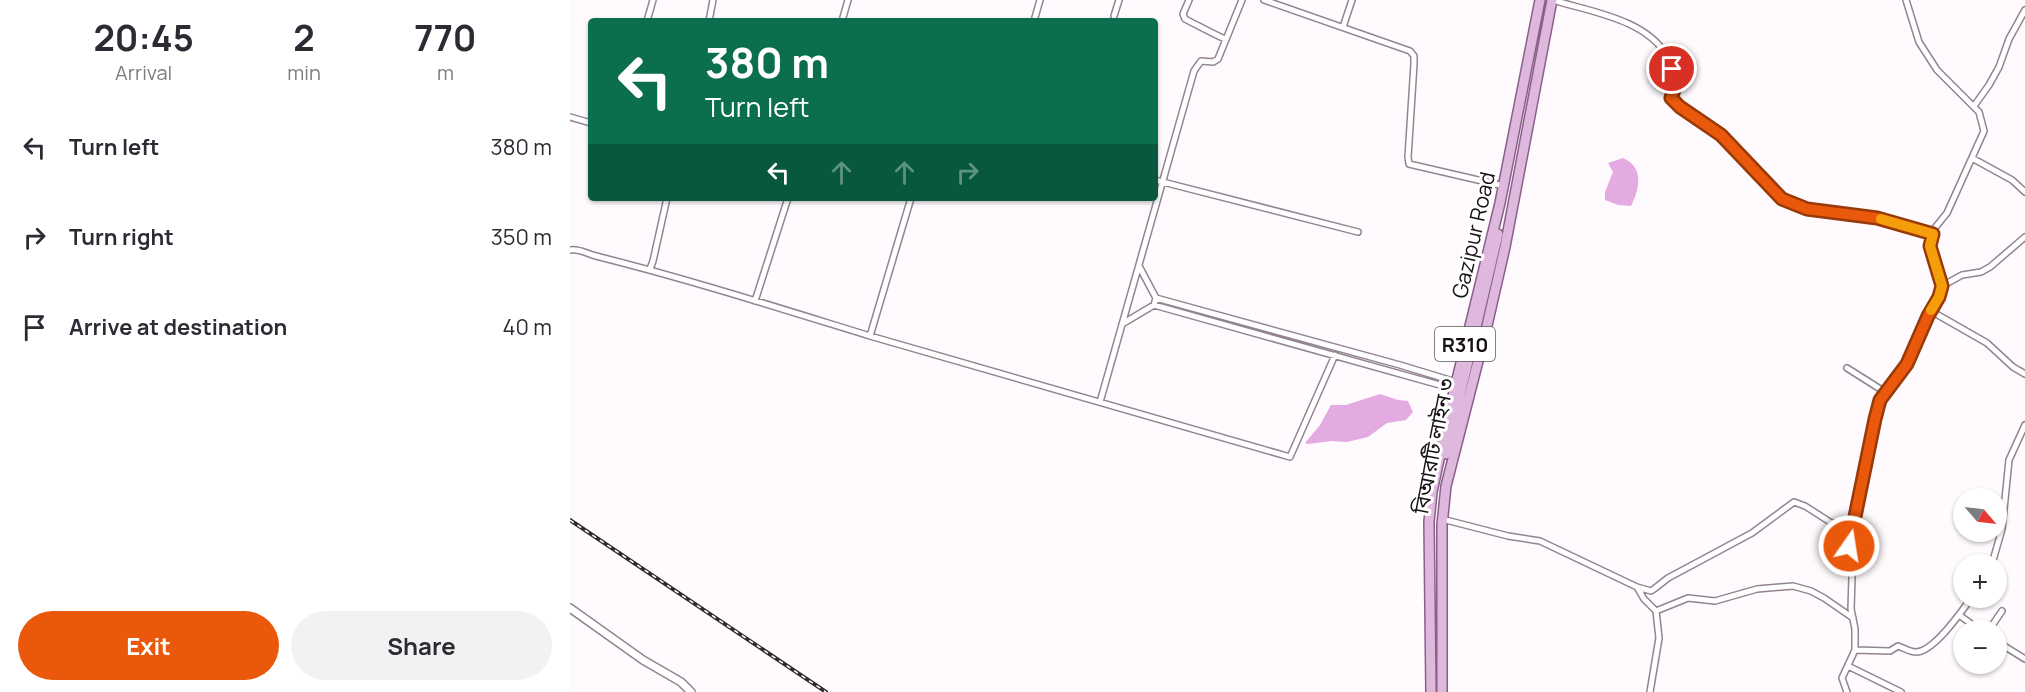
<!DOCTYPE html>
<meta charset="utf-8">
<style>
:root{--surface:#fff;--page:#f2f2f3;--text:#2b2b33;--muted:#7c7c81;--accent:#ea580c}
body{margin:0;font-family:Manrope,"Noto Sans Bengali",sans-serif;background:var(--page);color:var(--text);height:100vh;display:flex;flex-direction:column;font-size:22px;white-space:nowrap}
*{box-sizing:border-box;margin:0}
p{font-size:20px;color:var(--muted)}
.icon{flex:none;width:33px;height:33px;fill:none;stroke:currentColor;stroke-width:2;stroke-linecap:round;stroke-linejoin:round}
.map{position:relative;flex:1;overflow:hidden}
.details{display:flex;flex-direction:column;background:var(--surface);width:570px}
.details>*{flex:none}
.guide{position:absolute;left:18px;top:18px;width:570px;height:183px;border-radius:6px;box-shadow:0 2px 4px #0004;background:#0b6e4f;color:#fff;overflow:hidden}
.needle{width:39px;rotate:118deg}
.buttons{position:absolute;left:1383px;top:488px;display:grid;gap:12px}
.buttons a{display:grid;place-items:center;width:54px;height:54px;border-radius:50%;background:var(--surface);box-shadow:0 2px 4px #0004;font-size:30px}
.pin{position:absolute;display:grid;place-items:center;width:51px;height:51px;color:#fff;margin:-26px;border:3px solid #fff;border-radius:50%;box-shadow:0 2px 6px #0007}
.me{position:absolute;width:66px;margin:-33px;rotate:13deg;stroke-linejoin:round;filter:drop-shadow(0 0 4px #0008)}
.turn{display:flex;align-items:center;gap:21px;height:126px;padding:0 18px;font-size:27px}
.turn .icon{width:78px;height:78px;stroke-width:2.5}
.turn b{display:block;font-size:42px;line-height:51px}
.lanes{display:flex;align-items:center;height:57px;padding:0 18px;background:#0003;justify-content:center;gap:30px;direction:ltr}
.lanes .off{opacity:.35}
.eta{display:flex;justify-content:space-evenly;align-items:center;height:102px;text-align:center}
.eta b{font-size:36px;font-weight:700;line-height:42px}
.button{display:flex;gap:12px;margin-top:auto;padding:12px 18px}
.button a{flex:1;height:69px;border-radius:36px;background:var(--accent);color:#fff;font-size:24px;font-weight:700;line-height:69px;text-align:center}
.button a+a{background:var(--page);color:var(--text)}
ul{padding:0;list-style:none}
li{display:flex;align-items:center;gap:18px;height:90px;padding:0 18px}
li div{flex:1}
li b{display:block;font-size:22px}
li em{font-style:normal}
main{display:flex;flex:1;min-height:0}
.map>svg:first-child{display:block}
.water{fill:#e4aae2}
.lines{fill:none;stroke-linecap:round;stroke-linejoin:round}
.minor-casing{stroke:#928491;stroke-width:8}
.tertiary-casing{stroke:#928491;stroke-width:10}
.primary-casing{stroke:#8b5f8a;stroke-width:12}
.minor{stroke:#fff;stroke-width:5}
.tertiary{stroke:#fff;stroke-width:7}
.primary{stroke:#dfb8de;stroke-width:9}
.rail-casing{stroke:#302a2f;stroke-width:4}
.rail{stroke:#fff;stroke-width:1.5;stroke-dasharray:4.5;stroke-linecap:butt}
.route-casing{stroke:#983908;stroke-width:15}
.route{stroke:#ea580c;stroke-width:10}
.slow{stroke:#f59e0b;stroke-width:10}
.labels{text-anchor:middle;dominant-baseline:central;stroke-width:6;stroke-linejoin:round;paint-order:stroke}
.shield{fill:#fff;stroke:#5d585c;stroke-width:1.5}
.shield-label{font-size:20px;font-weight:bold;fill:#171116}
.street-label{font-size:21px;fill:#171116;stroke:#fff}
</style>
<main>
<section class="details">
<div class="eta">
<div><b>20:45</b><p>Arrival</p></div>
<div><b>2</b><p>min</p></div>
<div><b>770</b><p>m</p></div>
</div>
<ul>
<li><svg class="icon" aria-label="left" viewBox="0 0 24 24"><path d="M17 20v-9H6M10 6l-5 5 5 5"/></svg><div><b>Turn left</b></div><em>380 m</em></li>
<li><svg class="icon" aria-label="right" viewBox="0 0 24 24"><path d="M7 20v-9h11M14 6l5 5-5 5"/></svg><div><b>Turn right</b></div><em>350 m</em></li>
<li><svg class="icon" aria-label="arrive" viewBox="0 0 24 24"><path d="M6 21V4h12l-3 4 3 4H6"/></svg><div><b>Arrive at destination</b></div><em>40 m</em></li>
</ul>
<div class="button"><a>Exit</a><a>Share</a></div>
</section>
<div class="map">
<svg width="1455" height="692" viewBox="0 0 1455 692">
<rect width="100%" height="100%" fill="#fefafd"/>
<path class="water" d="M1053,158C1074,167 1070,188 1061,206L1048,205L1035,200V192L1043,172L1038,163Z
M810,394L828,400L838,401L843,412L836,420L817,423L798,437L777,442L762,441L738,444L735,443L750,425L761,405H776Z"/>
<g class="lines">
<g class="minor-casing">
<path id="minor" d="M619,0L613,14L615,19C629,26 641,33 655,39
M694,0L840,51L844,56V64L838,157L839,164L934,186
M983,0C1021,12 1076,19 1097,56C1102,64 1104,74 1107,83L1101,98L1110,107L1151,135L1212,199L1237,209L1307,218L1363,234
M544,16L549,0
M77,21L83,0
M139,21L143,0
M272,21L278,0
M464,21L470,0
M773,27L782,0
M1404,106L1419,85L1429,67L1439,39L1455,10
M0,117L21,123
M1402,158L1442,180L1455,192
M585,180L788,232
M0,250C9,248 17,254 26,256C118,279 209,308 300,336L341,198
M80,269L83,261L97,198
M1372,286L1392,275L1411,272L1420,267L1455,237
M586,298L830,365L886,382
M185,301L218,198
M584,305L884,389
M1361,311L1417,343L1443,367L1455,374
M552,324L584,305L586,298L569,266
M300,336L720,457L765,355
M1277,368L1315,392
M530,402L624,71L631,61L643,62L648,59L672,0
M872,519L938,536L970,541L1067,587L1074,599L1086,611L1089,638L1080,692
M1422,564L1432,529L1439,460L1455,425
M1067,587L1081,591L1084,589L1098,578L1182,533L1224,502L1235,506L1260,522L1283,531
M1086,611L1118,598L1145,601L1187,589L1223,586L1241,591L1254,598L1283,618
M1389,615L1410,630
M1419,630L1432,611
M1426,641L1455,659
M1285,650L1320,651L1328,646C1334,648 1340,652 1346,652C1364,652 1392,611 1402,597
M1278,666L1331,692
M1277,692L1272,678L1285,650V629L1281,609L1282,577L1279,545L1305,419L1310,401L1337,364L1358,317L1369,297L1372,286L1360,246L1364,229L1377,213L1414,131L1409,112L1367,70L1349,42L1336,0"/>
</g>
<g class="tertiary-casing">
<path id="tertiary" d="M0,608L73,660L111,682L121,692"/>
</g>
<g class="primary-casing">
<path id="primary" d="M876,454L928,234
M861,692L859,522L862,492L881,404L930,203L970,0
M872,692V525L876,486L916,330L935,247L982,0"/>
</g>
<use href="#minor" class="minor"/>
<use href="#tertiary" class="tertiary"/>
<use href="#primary" class="primary"/>
<g class="rail-casing">
<path id="rail" d="M0,520L256,692"/>
</g>
<use href="#rail" class="rail"/>
</g>
<g class="lines">
<g class="route-casing">
<path id="route" d="M1102,69L1107,82L1101,98L1110,107L1151,135L1212,199L1237,209L1307,218L1363,234L1360,246L1372,286L1369,297L1358,316L1337,364L1310,400L1305,419L1279,546"/>
</g>
<use href="#route" class="route"/>
<path class="slow" d="M1311,219L1363,234L1360,246L1372,286L1369,297L1361,310"/>
</g>
<g class="labels">
<rect class="shield" x="865" y="327" width="60" height="34" rx="4.5"/>
<g class="shield-label">
<text x="895" y="344">R310</text>
</g>
<g class="street-label">
<text transform="translate(903 235) rotate(-77)">Gazipur Road</text>
<text transform="translate(863 446) rotate(-79)">বিআরটি লাইন ৩</text>
</g>
</g>
</svg>
<div class="buttons">
<a><svg class="needle" viewBox="-14 -14 28 28"><path d="M0-13l5 13h-10z" fill="#e53935"/><path d="M0 13l5-13h-10z" fill="#7c7c81"/></svg></a>
<a>+</a>
<a>−</a>
</div>
<div class="pin" style="left:1102px;top:69px;background:#d93025"><svg class="icon" aria-label="arrive" viewBox="0 0 24 24"><path d="M6 21V4h12l-3 4 3 4H6"/></svg></div>
<svg class="me" style="left:1279px;top:546px" viewBox="-20 -20 40 40"><circle r="17" fill="#ea580c" stroke="#fff" stroke-width="3"/><path d="M0-11L8 9 0 5-8 9z" fill="#fff"/></svg>
<div class="guide">
<div class="turn"><svg class="icon" aria-label="left" viewBox="0 0 24 24"><path d="M17 20v-9H6M10 6l-5 5 5 5"/></svg><div><b>380 m</b>Turn left</div></div>
<div class="lanes"><svg class="icon" aria-label="left" viewBox="0 0 24 24"><path d="M17 20v-9H6M10 6l-5 5 5 5"/></svg><svg class="icon off" aria-label="ahead" viewBox="0 0 24 24"><path d="M12 20V5M6 11l6-6 6 6"/></svg><svg class="icon off" aria-label="ahead" viewBox="0 0 24 24"><path d="M12 20V5M6 11l6-6 6 6"/></svg><svg class="icon off" aria-label="right" viewBox="0 0 24 24"><path d="M7 20v-9h11M14 6l5 5-5 5"/></svg></div>
</div>
</div>
</main>
